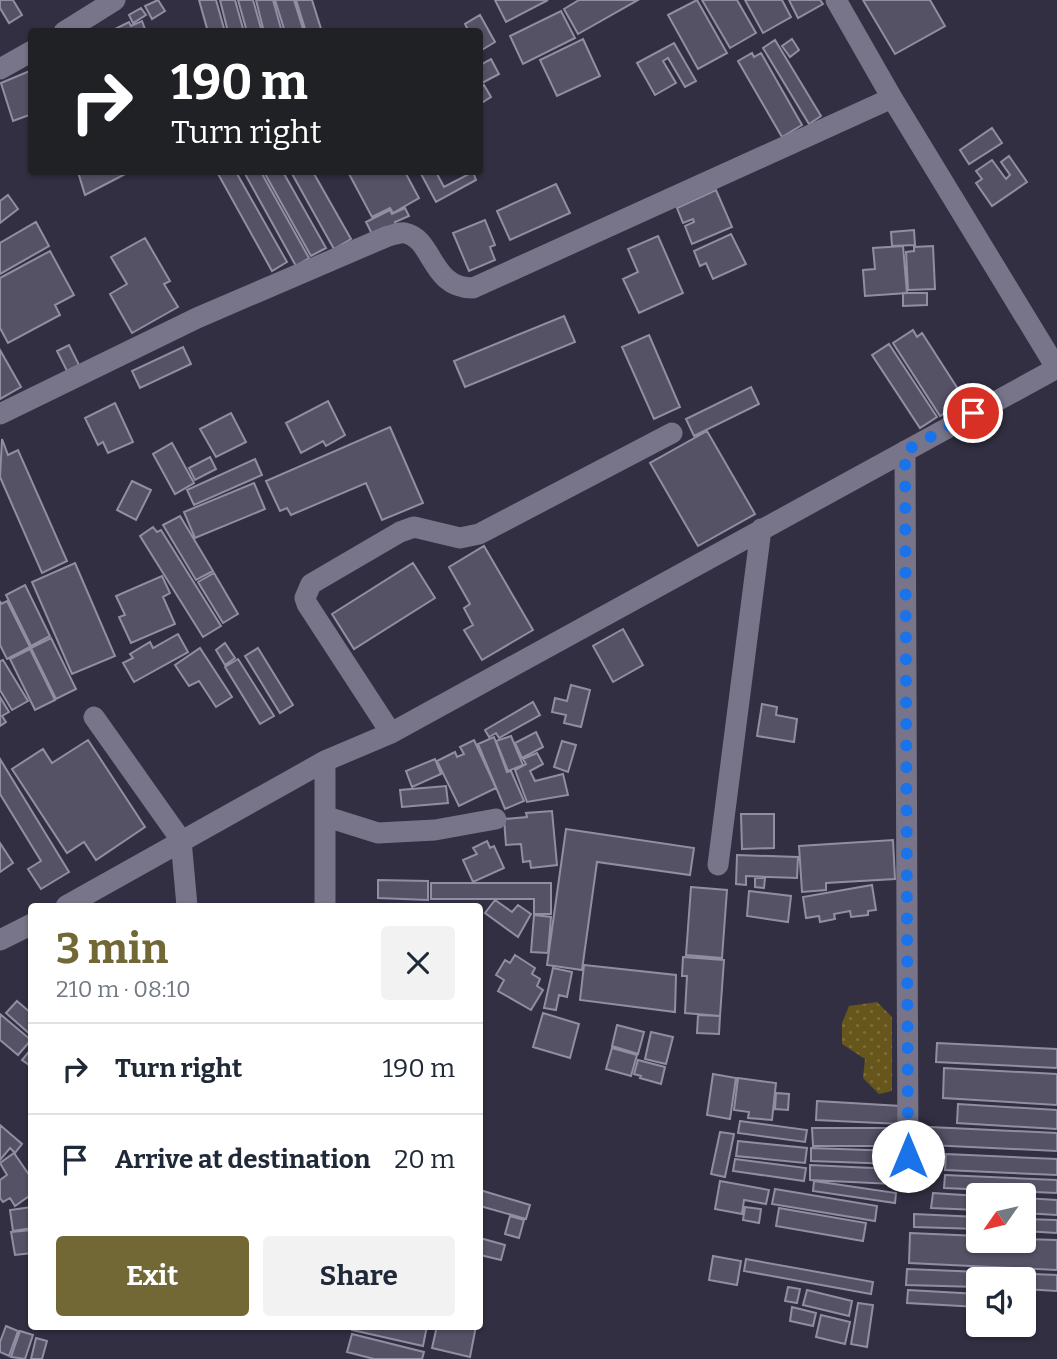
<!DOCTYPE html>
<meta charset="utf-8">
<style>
:root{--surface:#fff;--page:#f2f2f3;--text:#1f2937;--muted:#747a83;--line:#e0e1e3;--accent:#716836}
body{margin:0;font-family:Bitter,serif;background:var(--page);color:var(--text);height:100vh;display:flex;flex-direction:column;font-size:26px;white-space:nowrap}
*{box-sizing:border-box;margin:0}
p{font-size:23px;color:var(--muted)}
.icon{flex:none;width:38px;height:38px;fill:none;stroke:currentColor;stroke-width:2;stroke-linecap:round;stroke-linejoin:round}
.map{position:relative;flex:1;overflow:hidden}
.side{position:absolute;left:28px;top:903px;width:455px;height:427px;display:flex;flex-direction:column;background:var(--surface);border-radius:7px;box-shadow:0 2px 5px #0004}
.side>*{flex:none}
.guide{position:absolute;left:28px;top:28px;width:455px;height:147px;border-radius:7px;box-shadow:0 2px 5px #0004;background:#202124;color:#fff;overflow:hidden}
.needle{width:46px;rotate:236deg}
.tools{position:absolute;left:966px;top:1183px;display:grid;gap:14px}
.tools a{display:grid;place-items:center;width:70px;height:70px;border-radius:7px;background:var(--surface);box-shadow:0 2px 5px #0004;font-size:35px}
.pin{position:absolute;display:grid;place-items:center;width:60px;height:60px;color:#fff;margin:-30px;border:4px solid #fff;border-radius:50%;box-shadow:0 2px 7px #0007}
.me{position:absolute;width:77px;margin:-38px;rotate:0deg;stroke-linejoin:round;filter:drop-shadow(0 0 5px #0008)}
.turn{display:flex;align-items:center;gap:24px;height:147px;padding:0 28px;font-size:32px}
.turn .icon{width:91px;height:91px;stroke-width:2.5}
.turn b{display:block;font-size:49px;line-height:60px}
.round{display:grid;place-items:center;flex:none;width:74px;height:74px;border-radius:7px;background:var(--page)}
.head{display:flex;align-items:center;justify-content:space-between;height:119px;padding:0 28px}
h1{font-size:42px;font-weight:700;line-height:52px;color:var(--accent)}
.button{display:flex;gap:14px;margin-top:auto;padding:14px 28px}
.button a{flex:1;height:80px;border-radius:7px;background:var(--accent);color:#fff;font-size:28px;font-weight:700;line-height:80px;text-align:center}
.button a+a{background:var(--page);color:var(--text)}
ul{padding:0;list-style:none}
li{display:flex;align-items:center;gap:21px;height:91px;padding:0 28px;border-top:2px solid var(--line)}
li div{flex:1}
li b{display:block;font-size:26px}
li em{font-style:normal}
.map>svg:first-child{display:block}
.grass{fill:url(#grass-dots)}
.building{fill:#555266;stroke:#918ea4;stroke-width:2}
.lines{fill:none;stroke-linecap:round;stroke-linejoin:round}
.minor{stroke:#78758a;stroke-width:21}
.route{stroke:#1a73e8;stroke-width:12;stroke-dasharray:0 21.6}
</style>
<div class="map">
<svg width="1057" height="1359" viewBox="0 0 1057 1359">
<defs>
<pattern id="grass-dots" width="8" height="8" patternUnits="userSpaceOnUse" patternTransform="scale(1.75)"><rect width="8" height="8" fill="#66561c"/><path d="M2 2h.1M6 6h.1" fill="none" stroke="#7b6d3c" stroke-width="1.8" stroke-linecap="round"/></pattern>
</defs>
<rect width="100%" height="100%" fill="#312f41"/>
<path class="grass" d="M877,1002L892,1017V1091L879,1094L863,1078L865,1059L842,1044V1023L849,1006Z"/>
<path class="building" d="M0,0H13L22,15L9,23L0,8Z
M158,0L165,11L152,19L145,6Z
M199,0H216L225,32H208Z
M220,0H235L244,32H228Z
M238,0H253L262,32H247Z
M256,0H273L282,32H264Z
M275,0H294L304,32H285Z
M296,0H312L322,32H306Z
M495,0H548L506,22Z
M579,0H638L578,34L564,9Z
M697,0L727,53L698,69L668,15Z
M702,0H737L756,33L730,48Z
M745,0H782L791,17L763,33Z
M789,0H820L823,4L798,18Z
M863,0H930L945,26L895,54Z
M141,8L146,15L133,23L129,15Z
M561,11L575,38L523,64L510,36Z
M480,15L495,42L480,51V32H469L465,24Z
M142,21L146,32H109L129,22L131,26Z
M583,39L600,76L557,96L540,60Z
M792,39L799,50L790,57L782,46Z
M775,40L821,116L809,124L763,48Z
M674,43L696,81L685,87L668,58L663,61L676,83L655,95L637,63Z
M752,53L754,57L761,53L802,125L782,137L738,61Z
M491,59L499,74L480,84V65Z
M32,70V114L13,121L1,83Z
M484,85L491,97L480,104V88Z
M992,128L1002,143L969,164L960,150Z
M1009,156L1027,182L992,206L976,183L982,179L976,171L992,160L1006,179L1010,175L1001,162Z
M78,172H129L85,195Z
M217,172H236L287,262L272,271Z
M244,172H261L309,258L296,266Z
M264,172H283L326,248L311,256Z
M291,172H313L351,239L334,249Z
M348,172H405L419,198L393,213L390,208L372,217Z
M420,172H436L444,187L473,172L476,180L436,202Z
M556,184L570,213L510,240L497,211Z
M716,190L732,227L692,244L685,226L694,222L693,219L683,223L677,208Z
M8,195L18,209L0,223V201Z
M405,208L409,216L395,222L396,225L373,236L366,222L390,210L392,214Z
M485,220L495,245L490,247L495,260L469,271L453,233Z
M36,222L49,246L0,274V243Z
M914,230L915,245L892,246L891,232Z
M731,234L746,264L713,279L706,263L700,266L694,251Z
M658,236L683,293L639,313L623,279L638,272L628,249Z
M145,238L170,281L164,284L178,307L132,333L110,294L127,284L111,257Z
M903,246L907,293L865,296L863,270L875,269L873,248Z
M933,246L935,289L908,290L906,252L914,251V247Z
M50,251L74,295L55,305L60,315L8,343L0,328V278Z
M903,293H927V305L903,306Z
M564,316L575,342L465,387L454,361Z
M913,330L917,337L922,333L965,400L940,416L893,343Z
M649,335L680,407L654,419L622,347Z
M889,344L937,417L920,428L872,355Z
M69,345L79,365L67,371L57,351Z
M183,347L191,364L140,388L132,371Z
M0,350L21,387L0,399Z
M751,387L759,404L694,436L686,419Z
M328,401L345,435L326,446L323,441L301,453L286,423Z
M115,403L133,442L108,453L103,442L98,445L85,418Z
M231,413L246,442L216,457L200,429Z
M390,427L423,503L382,520L366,483L291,515L287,508L280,511L266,481Z
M707,431L755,514L698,546L650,463Z
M2,439L8,455L18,450L67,561L42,573L0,477Z
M172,443L194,483L175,494L153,454Z
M210,457L216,469L195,480L189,468Z
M255,459L262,475L194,505L187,490Z
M132,481L151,490L136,520L117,510Z
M254,483L265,509L195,538L184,512Z
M180,516L213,571L196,580L163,525Z
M153,527L157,532L161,530L221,626L203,637L140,536Z
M484,546L533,630L482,660L464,630L473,625L464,608L470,604L449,567Z
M75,563L115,656L72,674L32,582Z
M413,563L435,598L354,649L332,614Z
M214,573L238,614L223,623L198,582Z
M162,576L170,593L163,597L175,624L131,643L119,617L125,615L116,596Z
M25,585L50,636L31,646L6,595Z
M0,601L1,604L7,601L30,647L7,659L0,645Z
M623,629L643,665L613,682L593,646Z
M178,634L188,652L134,682L123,663L133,658L130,654L150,642L153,648Z
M51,638L76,689L56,699L31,648Z
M225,643L235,658L225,665L216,650Z
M200,648L232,697L216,707L199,681L189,686L175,665Z
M258,648L293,705L280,713L245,656Z
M30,649L55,700L35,710L10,659Z
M238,659L274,716L260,724L225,667Z
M3,660L28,701L12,710L0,690V661Z
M571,685L590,690L581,727L564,723L566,715L552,712L555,698L567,701Z
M0,697L9,712L2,716L6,722L0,726Z
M533,702L540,715L499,738L496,733L489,737L485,730Z
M762,704L777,707L776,715L797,719L794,742L757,736Z
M536,732L543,747L522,758L515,743Z
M511,736L523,765L508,771L496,741Z
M494,737L507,772L511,771L524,801L505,809L478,744Z
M88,740L145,827L96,860L84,842L67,853L12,769L43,749L52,763Z
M474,740L496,788L459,806L437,761L455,752L457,757L464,754L460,747Z
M562,741L576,745L568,772L554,767Z
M537,753L543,764L530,771L535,781L563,774L568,795L527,802L515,770L526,764L523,759Z
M0,759L69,872L41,889L28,869L41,861L0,794Z
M435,759L441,774L412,787L406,771Z
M446,786L448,803L402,807L400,790Z
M552,811L557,865L531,868L530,861L523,862L521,844L506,845L504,819L527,817L526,813Z
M741,814H774V848L742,849Z
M566,829L694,848L690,875L597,862L582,970L547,965Z
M893,840L895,879L826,883V890L802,892L799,846Z
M487,841L490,848L494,846L504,868L473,882L463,860L477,854L473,848Z
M0,843L13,863L0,872Z
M737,855L798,857L797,878L746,876V885L736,884Z
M755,878H765L764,888L755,887Z
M378,880L428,881V900L378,898Z
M431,883H551V914H534V899H431Z
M872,885L876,910L868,911V915L851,917L850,911L834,914L835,919L820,922L819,916L806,918L803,897Z
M691,887L727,890L722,958L686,955Z
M749,891L791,896L788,922L747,916Z
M495,900L512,912L518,905L531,914L518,937L485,913Z
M534,915L551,917L548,953L531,952Z
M515,955L535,968L532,974L540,979L537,986L543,990L531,1010L498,991L504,980L496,975L505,960L510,963Z
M683,957L724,960L720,1016L685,1013L687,976H682Z
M584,965L676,975L675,1012L580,1000Z
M553,968L572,972L567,997L559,995L556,1010L544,1008Z
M17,1001L32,1014V1036L6,1013Z
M543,1013L579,1024L570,1058L533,1047Z
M0,1014L31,1040L18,1055L0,1040Z
M698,1015L720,1016L719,1034L697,1033Z
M617,1025L644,1032L638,1054L612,1046Z
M651,1032L673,1037L666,1064L645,1059Z
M937,1043L1057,1049V1068L936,1062Z
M612,1048L637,1055L631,1076L606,1069Z
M31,1049H32V1067L22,1060Z
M638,1060L665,1067L661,1084L640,1078L641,1076L634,1074Z
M944,1068L1057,1074V1105L943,1098Z
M713,1074L736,1078L730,1119L707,1115Z
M738,1078L776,1083L772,1120L748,1118L749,1112L734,1110Z
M776,1093L789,1094L788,1110L775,1109Z
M817,1101L901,1106L900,1124L816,1120Z
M958,1104L1057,1110V1129L957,1123Z
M740,1121L807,1130L805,1142L738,1133Z
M0,1125L22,1144L15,1153L10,1148L0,1160Z
M930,1127L1057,1133V1151L929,1145Z
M812,1128H896L897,1146H813Z
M720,1132L734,1134L725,1177L711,1174Z
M738,1141L807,1148L805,1163L736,1156Z
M811,1148L896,1151L895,1164L811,1161Z
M14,1153L32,1179V1194L15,1206L10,1198L3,1202L0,1198V1180L7,1175L0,1163Z
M946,1154L1057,1159V1175L945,1170Z
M735,1159L806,1168L804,1181L733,1171Z
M810,1165L893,1169V1184L810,1180Z
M945,1175L1057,1180V1193L944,1188Z
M720,1181L769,1190L766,1204L744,1200L742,1214L715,1209Z
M814,1181L896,1193L895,1203L813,1191Z
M775,1189L877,1206L875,1221L772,1204Z
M480,1190L530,1205L526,1219L480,1206Z
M933,1193L978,1196V1210L931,1208Z
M1024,1198L1057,1200V1215L1024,1213Z
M32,1207V1228L13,1231L10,1210Z
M745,1207L761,1209L759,1223L743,1220Z
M779,1208L866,1223L863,1241L776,1226Z
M914,1214L978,1217V1229L914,1227Z
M510,1216L524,1220L519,1238L505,1234Z
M1024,1219L1057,1220V1233L1024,1231Z
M32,1230V1253L15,1255L11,1232Z
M910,1233L978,1236V1241H1024V1239L1057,1240V1270L909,1263Z
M480,1238L505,1245L501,1260L480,1255Z
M713,1256L741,1261L737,1285L709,1280Z
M746,1259L873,1282L871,1294L744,1271Z
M907,1269L1057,1275V1291L1024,1289V1279H978V1287L906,1285Z
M788,1287L800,1289L797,1303L785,1301Z
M807,1290L852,1301L849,1316L803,1305Z
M908,1290L978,1294V1307L907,1303Z
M858,1303L873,1305L867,1347L851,1344Z
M792,1307L816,1313L813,1326L790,1321Z
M821,1315L850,1322L845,1344L816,1337Z
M6,1326L18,1331L9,1356L0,1352V1342Z
M353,1326H427L423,1346L352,1330Z
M437,1326H476L470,1357L432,1348Z
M20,1331L33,1335L25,1359L11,1357Z
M352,1334L424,1352L422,1359H374L347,1352Z
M36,1338L47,1341L42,1359H31Z"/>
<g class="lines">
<path class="minor" d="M836,0L892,98L1057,369
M64,32L115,0
M0,69L32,51
M0,414L197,318L388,236C393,235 400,232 405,233C434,239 430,288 473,288L892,98
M905,451L908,1156
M94,717L181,840L187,906
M391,733L307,604L305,598L311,584L400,532L414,527L460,538L479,534L672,433
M325,761V906
M327,817L378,833L435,830L496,819
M718,865L761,529
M66,906L325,761L391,733L1057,368
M0,940L32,924"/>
</g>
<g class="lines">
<path class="route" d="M908,1156L905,451L973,413"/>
</g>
</svg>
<div class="tools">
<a><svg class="needle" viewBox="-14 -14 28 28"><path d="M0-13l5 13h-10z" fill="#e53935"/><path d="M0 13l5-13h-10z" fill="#747a83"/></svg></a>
<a><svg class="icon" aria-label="sound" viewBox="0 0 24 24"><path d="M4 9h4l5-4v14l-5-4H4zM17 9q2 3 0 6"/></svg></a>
</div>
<div class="pin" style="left:973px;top:413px;background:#d93025"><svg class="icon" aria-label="arrive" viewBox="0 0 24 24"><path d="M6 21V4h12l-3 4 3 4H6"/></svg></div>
<svg class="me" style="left:908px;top:1156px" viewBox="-20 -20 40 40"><circle r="19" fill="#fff"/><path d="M0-13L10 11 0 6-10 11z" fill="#1a73e8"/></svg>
<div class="guide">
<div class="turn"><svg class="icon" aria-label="right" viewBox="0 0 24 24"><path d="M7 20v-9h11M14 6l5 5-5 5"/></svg><div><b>190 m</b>Turn right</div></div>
</div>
<section class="side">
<div class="head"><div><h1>3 min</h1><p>210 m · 08:10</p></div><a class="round"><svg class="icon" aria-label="close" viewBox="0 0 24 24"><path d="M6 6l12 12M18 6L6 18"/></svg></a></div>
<ul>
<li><svg class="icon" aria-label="right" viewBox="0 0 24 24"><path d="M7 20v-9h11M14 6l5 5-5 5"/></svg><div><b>Turn right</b></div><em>190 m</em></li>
<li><svg class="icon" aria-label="arrive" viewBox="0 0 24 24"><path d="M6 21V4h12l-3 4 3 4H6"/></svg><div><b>Arrive at destination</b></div><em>20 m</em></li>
</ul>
<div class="button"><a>Exit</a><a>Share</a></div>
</section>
</div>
